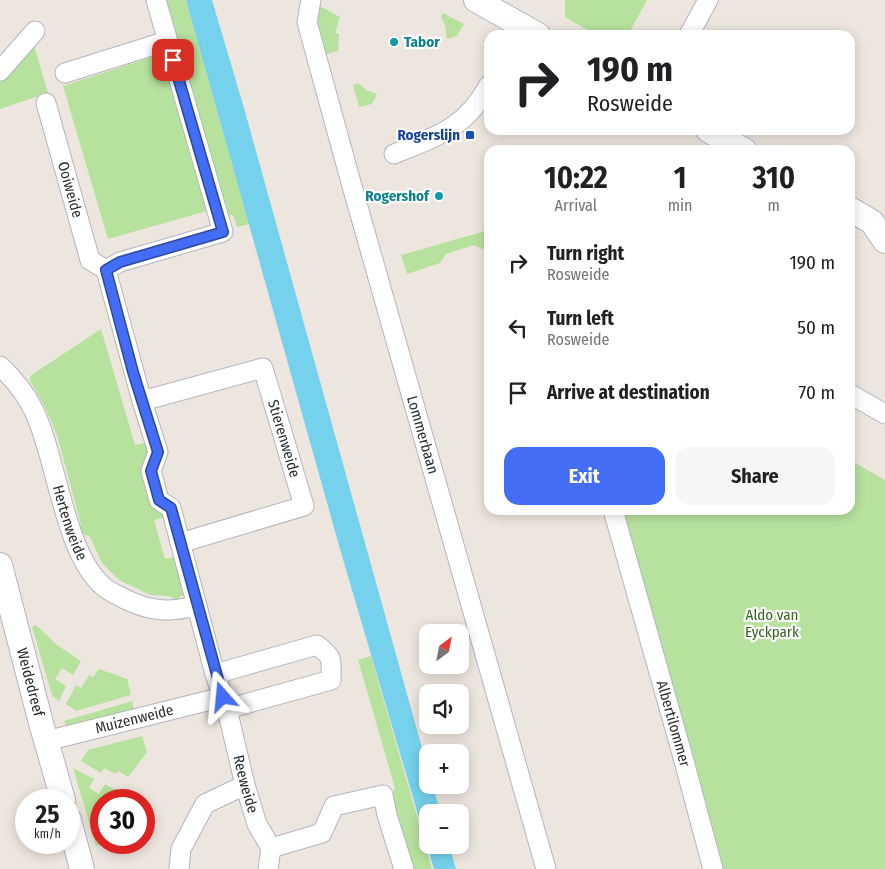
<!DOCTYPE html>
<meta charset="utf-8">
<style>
:root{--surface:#fff;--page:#f6f6f6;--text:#202124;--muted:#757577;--accent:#436df5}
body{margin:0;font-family:"Fira Sans Condensed",sans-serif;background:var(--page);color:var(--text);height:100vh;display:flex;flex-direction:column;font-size:19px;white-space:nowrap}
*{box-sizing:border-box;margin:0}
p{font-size:16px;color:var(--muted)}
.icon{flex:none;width:28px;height:28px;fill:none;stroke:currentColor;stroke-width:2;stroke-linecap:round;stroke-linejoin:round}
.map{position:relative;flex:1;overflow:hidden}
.panel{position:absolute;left:484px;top:145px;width:371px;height:370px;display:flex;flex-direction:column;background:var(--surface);border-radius:15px;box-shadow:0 2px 12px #0003}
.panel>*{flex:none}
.banner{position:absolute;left:484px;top:30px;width:371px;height:105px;border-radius:15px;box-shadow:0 2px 12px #0003;background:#fff;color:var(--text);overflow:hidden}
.needle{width:32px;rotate:32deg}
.tools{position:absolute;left:419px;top:624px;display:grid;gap:10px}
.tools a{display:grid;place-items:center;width:50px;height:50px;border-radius:10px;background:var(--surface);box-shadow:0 2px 12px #0003;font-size:25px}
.speed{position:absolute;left:15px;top:789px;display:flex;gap:10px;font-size:25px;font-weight:700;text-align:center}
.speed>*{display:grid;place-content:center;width:65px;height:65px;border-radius:50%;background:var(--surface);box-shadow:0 2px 12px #0003;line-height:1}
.speed small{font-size:12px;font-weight:400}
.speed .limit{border:8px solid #d22;background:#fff;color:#111}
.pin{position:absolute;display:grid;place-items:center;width:42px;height:42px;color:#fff;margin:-21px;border-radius:10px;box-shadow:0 2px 8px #0006}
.me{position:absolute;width:55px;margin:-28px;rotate:342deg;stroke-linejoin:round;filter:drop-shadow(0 0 4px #0008)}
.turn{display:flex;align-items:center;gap:18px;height:105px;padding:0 20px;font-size:22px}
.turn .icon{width:65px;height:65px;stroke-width:2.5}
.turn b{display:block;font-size:35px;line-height:42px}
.eta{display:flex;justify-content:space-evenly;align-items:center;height:85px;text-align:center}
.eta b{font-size:30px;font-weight:700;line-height:35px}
.primary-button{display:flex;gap:10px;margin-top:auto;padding:10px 20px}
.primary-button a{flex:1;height:58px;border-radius:15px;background:var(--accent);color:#fff;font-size:20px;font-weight:700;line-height:58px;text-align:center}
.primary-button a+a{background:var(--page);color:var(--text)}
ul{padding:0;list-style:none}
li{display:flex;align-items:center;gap:15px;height:65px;padding:0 20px}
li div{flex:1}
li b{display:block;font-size:19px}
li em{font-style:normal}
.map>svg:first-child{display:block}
.green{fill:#b7e29d}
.water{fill:#75d1ec}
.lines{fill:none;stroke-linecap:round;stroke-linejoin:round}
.minor-casing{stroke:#b2b5bf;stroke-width:21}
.tertiary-casing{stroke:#b2b5bf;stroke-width:26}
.minor{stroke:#fff;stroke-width:19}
.tertiary{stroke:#fff;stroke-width:24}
.route-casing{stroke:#2c479f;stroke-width:12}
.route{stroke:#436df5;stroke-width:9}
.culture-dot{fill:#0f9aa8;stroke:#fff;stroke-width:2}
.transit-dot{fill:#1a4fb4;stroke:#fff;stroke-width:2}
.labels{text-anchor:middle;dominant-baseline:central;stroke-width:4.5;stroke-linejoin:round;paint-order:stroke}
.culture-label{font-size:15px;font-weight:bold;fill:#0d838f;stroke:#fff;text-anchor:start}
.transit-label{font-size:15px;font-weight:bold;fill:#164399;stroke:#fff;text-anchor:end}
.street-label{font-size:15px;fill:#2c2c2c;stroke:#fff}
.park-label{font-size:15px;fill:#30681d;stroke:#fff}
</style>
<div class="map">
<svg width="885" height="869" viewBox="0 0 885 869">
<rect width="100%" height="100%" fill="#ede6de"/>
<path class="green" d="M159,0H186L249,224L237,227L233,215L225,216Z
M565,0H647L628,35H596L565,17Z
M318,5L340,17L335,33L339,34L338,51L323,55L314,21Z
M443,13L464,24L457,36L447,39L445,25L441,17Z
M33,42L48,93L0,109V78Z
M161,54L207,211L108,239L63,86Z
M358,83L366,90L377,94L372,104L359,107L353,85Z
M489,230V247L482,249L474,245L446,254L440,263L407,274L401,255Z
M101,329L135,445L145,443L164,507L166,517L154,520L165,559L175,557L183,595L176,600L170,596L150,595L119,580L102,563L90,537L78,531L76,527L81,525L57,435L44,405L30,381V376Z
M850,460L885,480V869H722L623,510H850Z
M36,625L57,645L81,661L73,675L62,668L55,679L66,686L59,701L52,695L32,627Z
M371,656L432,869H413L392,794L395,788L358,660Z
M99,669L127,679L131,695L76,711L66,704L76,685L81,688L89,675L93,677Z
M132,701L134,709L67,727L64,721Z
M142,736L147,752L128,777L118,771L116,774L104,768L101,773L81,761L88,750Z
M73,768L94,779L89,788L99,794L105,784L119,792L115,800H101L102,844L96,846Z"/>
<path class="water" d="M186,0H212L244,108L427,766L428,785H433L440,812H428V845H449L456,869H434L340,549Z"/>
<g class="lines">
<g class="minor-casing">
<g id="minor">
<path id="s1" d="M156,0L223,232L120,262L106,270L142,401L158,452L151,471L159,500L171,508L215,674L227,709L245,785L257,824L271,848L268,869"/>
<path id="s2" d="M311,0L307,22L350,179L546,869"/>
<path d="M689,35L708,0"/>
<path d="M0,71L35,31"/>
<path d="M65,73L167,41"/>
<path id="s3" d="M46,103L90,260L106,270"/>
<path d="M394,154C437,136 465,129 489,85"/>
<path id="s4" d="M0,366C14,379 26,394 34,411C57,458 64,554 104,587C110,592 119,596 127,600C152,612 170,612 197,606"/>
<path d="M850,394L885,414"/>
<path id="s5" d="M142,401L263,368L304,506L180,543"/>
<path id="s6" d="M613,510L681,750L713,869"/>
<path d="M215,674L317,645C334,658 331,659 331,680L227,709"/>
<path id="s7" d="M46,741L223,697"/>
<path d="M271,848L322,833L334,806L383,795L387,815L404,869"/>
<path d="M179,869L181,849L205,804L245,785"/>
</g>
</g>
<g class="tertiary-casing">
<g id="tertiary">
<path d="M476,0L538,35"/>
<path d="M708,130L744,150"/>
<path d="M850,209L872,222L885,241"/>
<path id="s8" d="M0,565L41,723L63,800"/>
<path d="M69,820L82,869"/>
</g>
</g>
<use href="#minor" class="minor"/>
<use href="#tertiary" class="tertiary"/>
</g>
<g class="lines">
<g class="route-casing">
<path id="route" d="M173,60L223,232L120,262L106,270L133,372L158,452L151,471L159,500L171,508L223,697"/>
</g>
<use href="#route" class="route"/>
</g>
<g class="culture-dot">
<circle cx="394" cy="42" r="5"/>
<circle cx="439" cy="196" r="5"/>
</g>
<rect class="transit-dot" x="465" y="130" width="10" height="10" rx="2.5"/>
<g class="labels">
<g class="culture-label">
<text x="404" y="42">Tabor</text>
<text x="429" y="196" text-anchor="end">Rogershof</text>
</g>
<g class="transit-label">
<text x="460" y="135">Rogerslijn</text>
</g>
<g class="street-label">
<text stroke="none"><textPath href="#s3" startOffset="90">Ooiweide</textPath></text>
<text stroke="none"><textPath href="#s2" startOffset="451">Lommerbaan</textPath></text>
<text stroke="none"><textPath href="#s5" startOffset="199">Stierenweide</textPath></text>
<text stroke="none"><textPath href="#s4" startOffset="174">Hertenweide</textPath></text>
<text stroke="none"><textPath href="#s8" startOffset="121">Weidedreef</textPath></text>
<text stroke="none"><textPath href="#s7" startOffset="91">Muizenweide</textPath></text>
<text stroke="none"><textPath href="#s6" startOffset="222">Albertilommer</textPath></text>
<text stroke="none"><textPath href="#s1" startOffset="905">Reeweide</textPath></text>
</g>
<g class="park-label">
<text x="772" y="615">Aldo van<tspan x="772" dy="17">Eyckpark</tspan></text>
</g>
</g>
</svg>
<div class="tools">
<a><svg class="needle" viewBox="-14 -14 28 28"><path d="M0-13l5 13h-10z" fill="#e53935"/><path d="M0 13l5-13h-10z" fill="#757577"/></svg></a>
<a><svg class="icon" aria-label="sound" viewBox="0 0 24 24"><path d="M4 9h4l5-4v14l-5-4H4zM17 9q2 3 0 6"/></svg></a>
<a>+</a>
<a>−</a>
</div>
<div class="speed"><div>25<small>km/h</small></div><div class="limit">30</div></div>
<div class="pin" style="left:173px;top:60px;background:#d93025"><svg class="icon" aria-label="arrive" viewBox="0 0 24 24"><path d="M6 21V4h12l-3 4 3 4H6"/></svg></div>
<svg class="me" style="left:223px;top:697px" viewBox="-20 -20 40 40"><path d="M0-17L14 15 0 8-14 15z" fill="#436df5" stroke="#fff" stroke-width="4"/></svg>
<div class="banner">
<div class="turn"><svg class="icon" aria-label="right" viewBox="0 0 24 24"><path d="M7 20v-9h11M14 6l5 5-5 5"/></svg><div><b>190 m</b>Rosweide</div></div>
</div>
<section class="panel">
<div class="eta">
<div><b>10:22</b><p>Arrival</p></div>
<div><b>1</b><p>min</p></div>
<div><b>310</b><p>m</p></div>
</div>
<ul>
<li><svg class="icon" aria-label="right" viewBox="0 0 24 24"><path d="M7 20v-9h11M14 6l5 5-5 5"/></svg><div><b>Turn right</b><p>Rosweide</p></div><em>190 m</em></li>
<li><svg class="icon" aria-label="left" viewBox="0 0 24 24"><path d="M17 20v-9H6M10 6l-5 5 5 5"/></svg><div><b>Turn left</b><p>Rosweide</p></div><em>50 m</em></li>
<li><svg class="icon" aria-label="arrive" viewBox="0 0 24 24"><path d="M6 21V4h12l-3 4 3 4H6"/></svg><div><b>Arrive at destination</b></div><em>70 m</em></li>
</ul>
<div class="primary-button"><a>Exit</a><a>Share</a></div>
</section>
</div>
